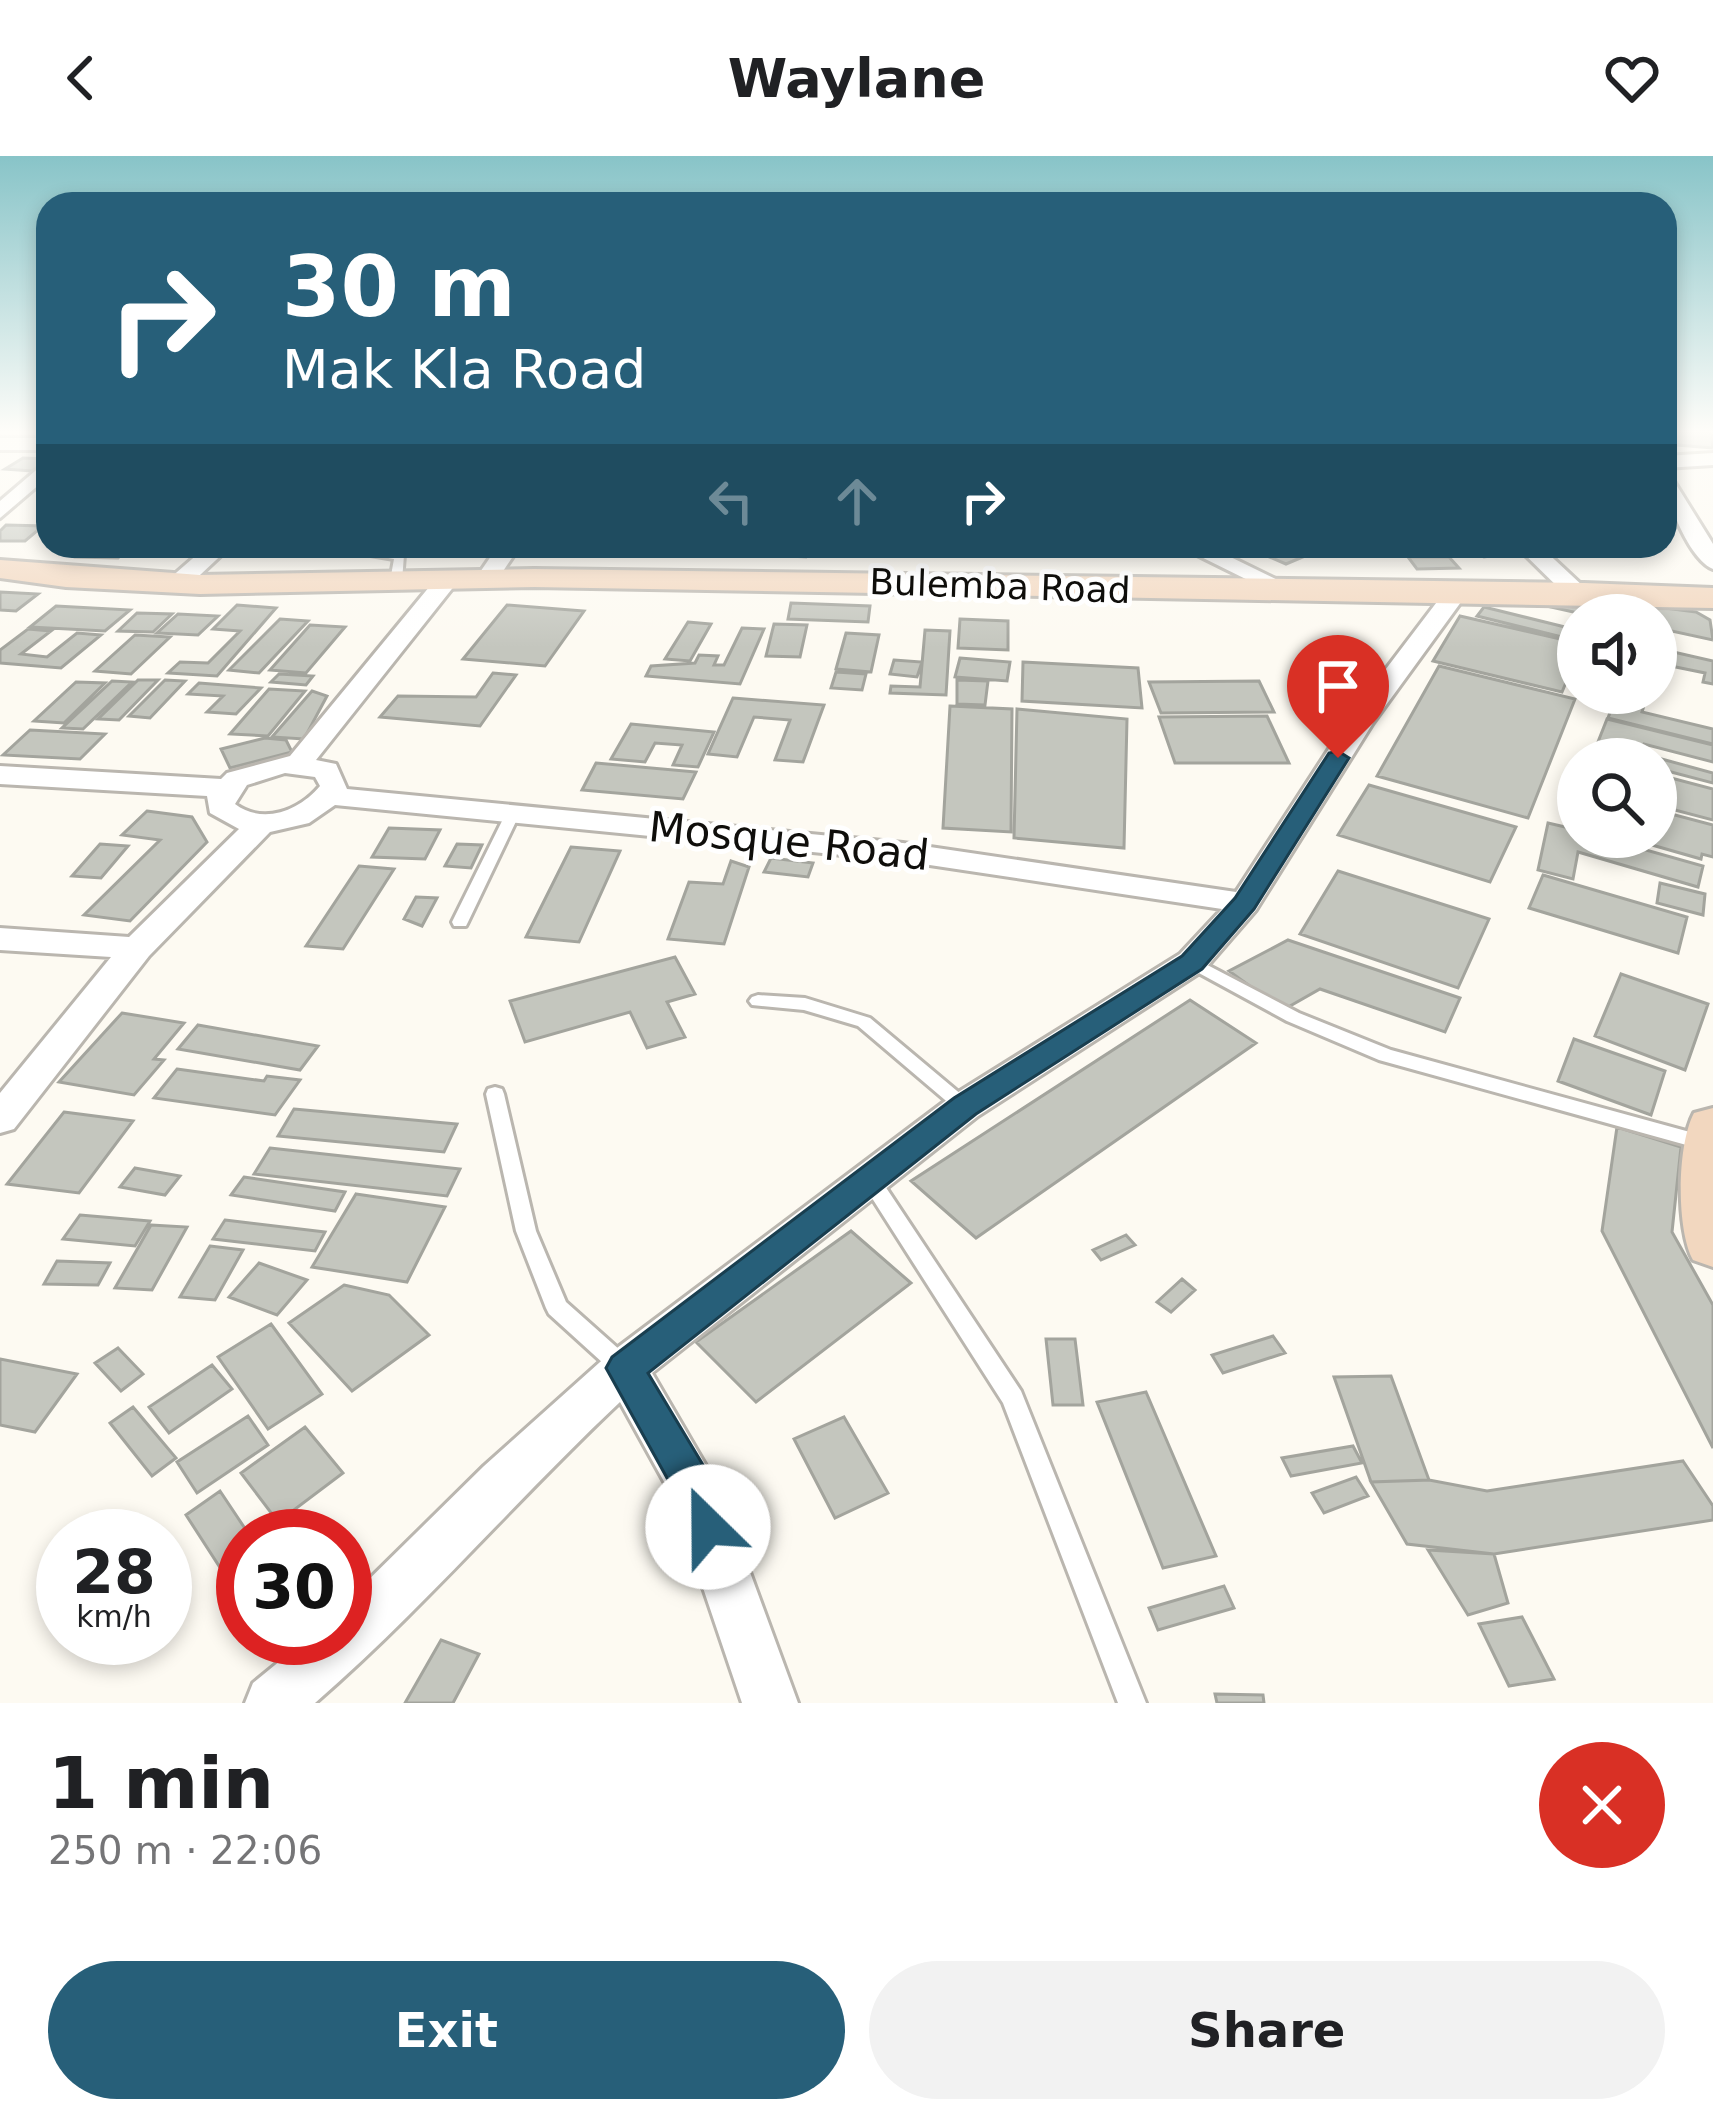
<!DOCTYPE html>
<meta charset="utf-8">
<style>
:root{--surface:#fff;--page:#f2f2f2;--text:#202124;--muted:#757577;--accent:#275f79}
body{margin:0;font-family:"DejaVu Sans",sans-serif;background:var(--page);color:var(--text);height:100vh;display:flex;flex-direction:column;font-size:45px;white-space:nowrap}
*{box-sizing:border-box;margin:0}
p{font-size:39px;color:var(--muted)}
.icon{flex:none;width:66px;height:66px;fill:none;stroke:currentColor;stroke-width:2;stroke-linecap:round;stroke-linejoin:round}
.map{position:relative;height:1547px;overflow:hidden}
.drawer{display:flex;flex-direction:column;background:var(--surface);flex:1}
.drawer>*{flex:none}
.top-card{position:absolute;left:36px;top:36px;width:1641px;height:366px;border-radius:36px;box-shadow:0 6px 18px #0003;background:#275f79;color:#fff;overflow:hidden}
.buttons{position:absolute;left:1557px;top:438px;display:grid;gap:24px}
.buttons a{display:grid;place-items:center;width:120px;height:120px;border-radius:50%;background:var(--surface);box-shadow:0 6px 18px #0003;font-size:60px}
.speed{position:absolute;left:36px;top:1353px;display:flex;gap:24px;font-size:60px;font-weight:700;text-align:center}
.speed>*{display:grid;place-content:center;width:156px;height:156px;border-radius:50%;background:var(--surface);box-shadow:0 6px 18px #0003;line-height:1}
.speed small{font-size:30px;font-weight:400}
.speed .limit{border:18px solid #d22;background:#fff;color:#111}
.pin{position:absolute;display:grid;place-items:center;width:102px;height:102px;color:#fff;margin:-123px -51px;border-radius:50% 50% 50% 0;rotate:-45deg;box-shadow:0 0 12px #0007}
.pin .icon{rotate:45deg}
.me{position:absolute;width:132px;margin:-66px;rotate:337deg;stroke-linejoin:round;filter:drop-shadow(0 0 9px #0008)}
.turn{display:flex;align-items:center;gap:42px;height:252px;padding:0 48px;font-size:54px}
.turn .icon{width:156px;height:156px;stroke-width:2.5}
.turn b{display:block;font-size:84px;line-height:102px}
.lanes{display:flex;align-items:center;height:114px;padding:0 48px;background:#0003;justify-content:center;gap:60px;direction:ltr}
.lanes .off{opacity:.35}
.round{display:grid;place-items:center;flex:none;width:126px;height:126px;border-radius:63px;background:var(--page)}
.overview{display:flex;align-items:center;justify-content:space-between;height:204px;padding:0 48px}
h1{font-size:72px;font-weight:700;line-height:90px}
.primary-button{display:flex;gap:24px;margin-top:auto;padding:24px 48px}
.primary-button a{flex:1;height:138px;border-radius:72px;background:var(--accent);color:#fff;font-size:48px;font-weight:700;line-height:138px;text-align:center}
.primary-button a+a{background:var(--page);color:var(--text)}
header{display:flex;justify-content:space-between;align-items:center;height:156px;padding:0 48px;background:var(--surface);font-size:54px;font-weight:700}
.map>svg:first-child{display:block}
.building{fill:#c4c6be;stroke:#a3a49d;stroke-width:3}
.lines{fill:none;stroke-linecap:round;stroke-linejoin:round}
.lane-casing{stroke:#bab6af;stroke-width:6}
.street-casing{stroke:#bab6af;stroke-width:6}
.secondary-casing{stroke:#bab6af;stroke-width:6}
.lane{fill:#fff;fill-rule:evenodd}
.street{fill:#fff;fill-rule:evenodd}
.secondary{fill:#f2d7bf;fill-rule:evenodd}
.route{fill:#275f79;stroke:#193e4f;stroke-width:3}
.labels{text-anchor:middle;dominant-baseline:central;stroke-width:10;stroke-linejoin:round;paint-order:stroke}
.far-street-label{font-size:36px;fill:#0f0e0b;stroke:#fff}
.street-label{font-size:42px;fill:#0f0e0b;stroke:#fff}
</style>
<header><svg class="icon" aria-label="back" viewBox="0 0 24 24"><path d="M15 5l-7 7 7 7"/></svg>Waylane<svg class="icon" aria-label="heart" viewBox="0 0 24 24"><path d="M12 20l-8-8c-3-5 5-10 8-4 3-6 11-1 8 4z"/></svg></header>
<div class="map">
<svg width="1713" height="1547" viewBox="0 0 1713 1547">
<rect width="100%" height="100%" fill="#fdfaf2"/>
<path class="building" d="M1665,275H1711L1713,292L1665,288Z
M23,302L48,303V305L32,315L5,313Z
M6,369L43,370L25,385H0V375Z
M89,390H130L118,402L77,401Z
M756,390H769L810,392L806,401L753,398Z
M1244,390H1319L1324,392L1286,408Z
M1335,390H1412L1423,395L1386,400L1374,394L1347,400L1327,393Z
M1454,390H1499L1509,397L1484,401Z
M1408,401H1449L1459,412L1417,413Z
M0,436L38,438L16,455L0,454Z
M1603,445L1599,459H1578V485L1477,460L1484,451L1569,472L1578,457L1542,449Z
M791,447L870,450L868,466L788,463Z
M1634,448L1696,456L1710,464L1713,484L1658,472L1656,481V459H1630Z
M237,449L276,452L217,520L168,517L180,506L208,507L240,475L213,473Z
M507,449L584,455L545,510L463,503Z
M56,450L130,454L105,475L30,471Z
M137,457L172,458L153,476L118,475Z
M178,458L218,460L198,479L157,477Z
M1460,460L1578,487V498L1562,536L1433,505Z
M280,463L308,465L259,517L229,514Z
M960,463L1008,465V494L958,492Z
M688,466L711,468L690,505L665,503Z
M774,468L807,469L800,501L766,500Z
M310,469L345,471L306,517L270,514Z
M742,472L764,473L740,528L646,520L651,510L695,507L699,499L718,500L714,509H724Z
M28,473L51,475L21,498L47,501L77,477L101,479L61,512L0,507V494Z
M925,474L950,475L946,539L890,537L891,530L920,531Z
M846,477L879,479L871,516L836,513Z
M135,479L170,481L131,518L95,515Z
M1656,492L1713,505V528L1703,526L1705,517L1656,507Z
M960,502L1010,506L1007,525L955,521Z
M894,504L922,506L917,521L890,518Z
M1023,506L1138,512L1142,552L1022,545Z
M1439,510L1575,543L1528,662L1377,620Z
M836,516L866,518L862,534L831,532Z
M493,517L516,519L480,570L380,561L398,540L476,541Z
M279,518L313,520L306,529L271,526Z
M138,524H158L119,564L98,563Z
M165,524L185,525L150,562L129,560Z
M957,524L988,525L985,549L957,548Z
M112,525L132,526L83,573L62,572Z
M1259,525L1274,556L1161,557L1149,526Z
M76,526L105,527L64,567L34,565Z
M199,527L261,532L236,558L207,556L223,540L188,538Z
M269,533L305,535L268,580L230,578Z
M312,535L327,540L304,583L272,581Z
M1617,537H1648L1642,556L1713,573V588L1608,562Z
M733,542L824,549L803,606L775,604L790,564L754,561L737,601L708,598Z
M950,550L1012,553L1011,676L943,672Z
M1017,553L1127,563L1124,692L1014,682Z
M1267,560L1289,607H1175L1159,561Z
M1607,563L1713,589V606L1644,588L1639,603L1594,596Z
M631,568L714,576L698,611L673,609L682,589L655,587L645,606L611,603Z
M30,574L105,578L80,603L3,599Z
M265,582L286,584L292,596L230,612L221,593Z
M1647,599L1713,617V627L1656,612V603H1645Z
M596,607L696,616L683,643L582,634Z
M1656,618L1713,633V664L1656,649Z
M1369,629L1516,671L1490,726L1338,679Z
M1656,654L1713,669V701L1702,698L1701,703L1624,681H1656Z
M147,655L192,661L207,686L130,765L84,759L160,684L122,679Z
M1548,667L1578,674V681H1600L1703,710L1698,731L1578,696L1573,723L1538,714Z
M389,672L440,674L425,703L372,701Z
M100,688L128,690L101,722L72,720Z
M457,688L482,689L471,712L445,710Z
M571,691L620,695L579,786L526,781Z
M771,702L813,707L808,721L764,716Z
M731,705L749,711L724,788L668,783L689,726L723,728Z
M359,710L394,713L343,793L306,790Z
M1338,715L1489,763L1458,832L1300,778Z
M1543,719L1687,761L1678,797L1529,752Z
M1660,727L1705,738L1703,759L1657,747Z
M416,741L437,742L422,770L404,763Z
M1288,784L1460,842L1445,876L1320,833L1283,854L1229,815Z
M675,801L695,838L667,846L685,881L647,892L630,856L525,886L510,845Z
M1621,818L1708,848L1685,914L1595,880Z
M1190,844L1256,887L976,1082L911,1025Z
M122,857L184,867L154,903L164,904L134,939L59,926Z
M198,869L318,890L300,914L178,893Z
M1574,883L1665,915L1651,959L1558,925Z
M177,913L264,925L267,920L300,924L275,959L154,942Z
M294,953L457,968L444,996L278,980Z
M64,956L133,965L79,1037L7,1028Z
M1617,971L1681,991L1672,1076L1713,1149V1292L1602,1075Z
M270,992L460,1013L447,1040L254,1018Z
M135,1012L180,1020L165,1039L120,1031Z
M244,1021L345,1036L335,1055L231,1039Z
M356,1038L445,1051L407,1126L312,1111Z
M80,1059L150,1065L135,1090L63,1083Z
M225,1064L325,1076L315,1095L213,1083Z
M151,1069L187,1071L152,1134L115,1132Z
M851,1075L911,1127L756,1246L696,1186Z
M1126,1079L1135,1089L1101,1104L1093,1094Z
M210,1090L243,1094L215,1144L180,1141Z
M57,1105L110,1107L98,1129L44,1128Z
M259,1107L307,1124L277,1159L229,1141Z
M1182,1123L1195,1134L1171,1156L1157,1146Z
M344,1129L389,1139L429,1179L352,1235L289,1167Z
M271,1168L322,1238L268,1273L218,1201Z
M1273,1180L1285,1197L1223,1217L1212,1199Z
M1046,1183H1075L1083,1249H1053Z
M118,1192L143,1218L121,1235L95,1207Z
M0,1203L77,1218L35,1276L0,1269Z
M212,1209L232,1233L169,1277L149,1251Z
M1391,1220L1429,1324L1371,1326L1334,1221Z
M1146,1236L1216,1400L1163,1412L1097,1246Z
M133,1251L176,1302L152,1320L110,1267Z
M248,1260L268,1289L197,1337L177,1306Z
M844,1261L888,1337L835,1362L794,1283Z
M305,1271L343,1317L278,1366L241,1317Z
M1353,1290L1362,1307L1291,1320L1282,1302Z
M1683,1305L1713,1350V1364L1494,1398L1407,1388L1371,1326L1429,1324L1487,1335Z
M1356,1321L1368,1340L1324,1357L1312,1337Z
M220,1335L250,1380H243V1397L221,1413L186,1359Z
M1428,1394L1494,1398L1508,1447L1468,1459Z
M1224,1430L1234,1452L1158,1474L1149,1452Z
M1522,1461L1554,1523L1509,1530L1479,1468Z
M441,1484L479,1498L453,1547H405Z
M1215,1538L1263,1539L1264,1547H1217Z"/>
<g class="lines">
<g class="lane-casing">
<path id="lane" d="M330,390H355L404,399L402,425L396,428L390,425L394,403L335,393Z
M513,653L520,657L468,766L466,770H454L452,766L506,657Z
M1192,801L1299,857L1391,894L1708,981L1713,982V994L1708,995L1379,904L1287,865L1186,810L1184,806Z
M758,839L805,842L870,862L975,950L972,955H958L858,870L804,854L752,849L749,845L752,841Z
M495,931L502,933L504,938L536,1075L566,1146L630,1203L633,1210L630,1217L622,1220L614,1217L549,1158L546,1152L516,1075L486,938L488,933Z
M870,1015L877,1018L1021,1235L1146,1547H1118L1003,1247L863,1028L860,1023L863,1018Z"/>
</g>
<g class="street-casing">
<path id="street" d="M0,282H48V294H0Z
M1713,297V309L1665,312V300Z
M48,304V321L0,362V345Z
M1665,320L1672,322L1713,388V413C1690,404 1665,344 1665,320Z
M207,390H231L185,433H169V423Z
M498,390H520L495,427H479L476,422Z
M1179,390H1208L1302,436L1298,441H1282Z
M1516,390H1540L1585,432V442H1569Z
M447,417L458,424L455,429L316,604L336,608L347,633L903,687L1236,736L1351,559L1449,430L1457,428L1469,435L1373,567L1256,754L1204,814L978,960L652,1217L719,1332L798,1547H742L672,1340L620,1246C516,1344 422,1454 315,1547H245L253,1527L308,1482H345V1447L484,1310L609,1198L952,940L1180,798L1222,753L903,705L335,649L309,667L270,676L149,800L14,973L0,977V937L111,801L0,794V772L129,781L239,673L210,657L207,640L0,628V610L221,623L227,617L290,600L439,419ZM285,617L315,621L320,630C299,655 263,669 235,648L247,629Z"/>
</g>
<g class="secondary-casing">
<path id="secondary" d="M0,404L200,419L534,413L1584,427L1713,432V452L534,431L200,438L66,431L0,422Z
M1713,952V1111L1693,1104C1676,1073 1677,989 1694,957Z"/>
</g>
<use href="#lane" class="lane"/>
<use href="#street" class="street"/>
<use href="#secondary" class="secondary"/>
</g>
<linearGradient id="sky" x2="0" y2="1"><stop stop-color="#88c4c8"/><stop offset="0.56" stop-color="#fefdf9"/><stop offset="1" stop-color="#fefdf9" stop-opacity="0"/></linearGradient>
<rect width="1713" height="492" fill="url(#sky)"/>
<path class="route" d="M1338,595L1349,602L1254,753L1202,813L976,958L648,1217L709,1319L729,1371L723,1385L708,1391L694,1385L677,1340L606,1212L612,1201L954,942L1182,800L1235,742L1329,597Z"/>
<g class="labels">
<g class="far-street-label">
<text transform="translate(1000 430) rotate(2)">Bulemba Road</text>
</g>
<g class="street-label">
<text transform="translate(789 685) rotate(6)">Mosque Road</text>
</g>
</g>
</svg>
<div class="buttons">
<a><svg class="icon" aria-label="sound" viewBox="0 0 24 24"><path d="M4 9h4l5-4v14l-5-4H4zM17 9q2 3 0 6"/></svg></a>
<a><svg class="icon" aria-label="search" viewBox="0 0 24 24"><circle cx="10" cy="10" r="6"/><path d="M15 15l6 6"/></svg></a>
</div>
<div class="speed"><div>28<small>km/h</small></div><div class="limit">30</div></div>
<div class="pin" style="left:1338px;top:602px;background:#d93025"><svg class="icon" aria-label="arrive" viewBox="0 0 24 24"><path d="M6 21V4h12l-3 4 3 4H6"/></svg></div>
<svg class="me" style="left:708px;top:1371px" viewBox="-20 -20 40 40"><circle r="19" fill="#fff"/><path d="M0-13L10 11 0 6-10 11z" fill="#275f79"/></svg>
<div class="top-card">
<div class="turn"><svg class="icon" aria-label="right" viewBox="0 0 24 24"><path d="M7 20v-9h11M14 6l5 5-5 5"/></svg><div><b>30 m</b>Mak Kla Road</div></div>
<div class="lanes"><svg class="icon off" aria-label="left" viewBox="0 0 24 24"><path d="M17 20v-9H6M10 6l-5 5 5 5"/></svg><svg class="icon off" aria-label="ahead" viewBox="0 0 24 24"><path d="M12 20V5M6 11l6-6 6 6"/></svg><svg class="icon" aria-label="right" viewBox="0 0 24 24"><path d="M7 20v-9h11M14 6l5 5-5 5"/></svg></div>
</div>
</div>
<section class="drawer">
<div class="overview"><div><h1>1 min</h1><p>250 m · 22:06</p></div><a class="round" style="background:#d93025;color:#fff"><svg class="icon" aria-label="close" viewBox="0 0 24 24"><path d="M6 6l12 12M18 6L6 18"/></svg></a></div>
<div class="primary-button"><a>Exit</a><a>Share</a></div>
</section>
